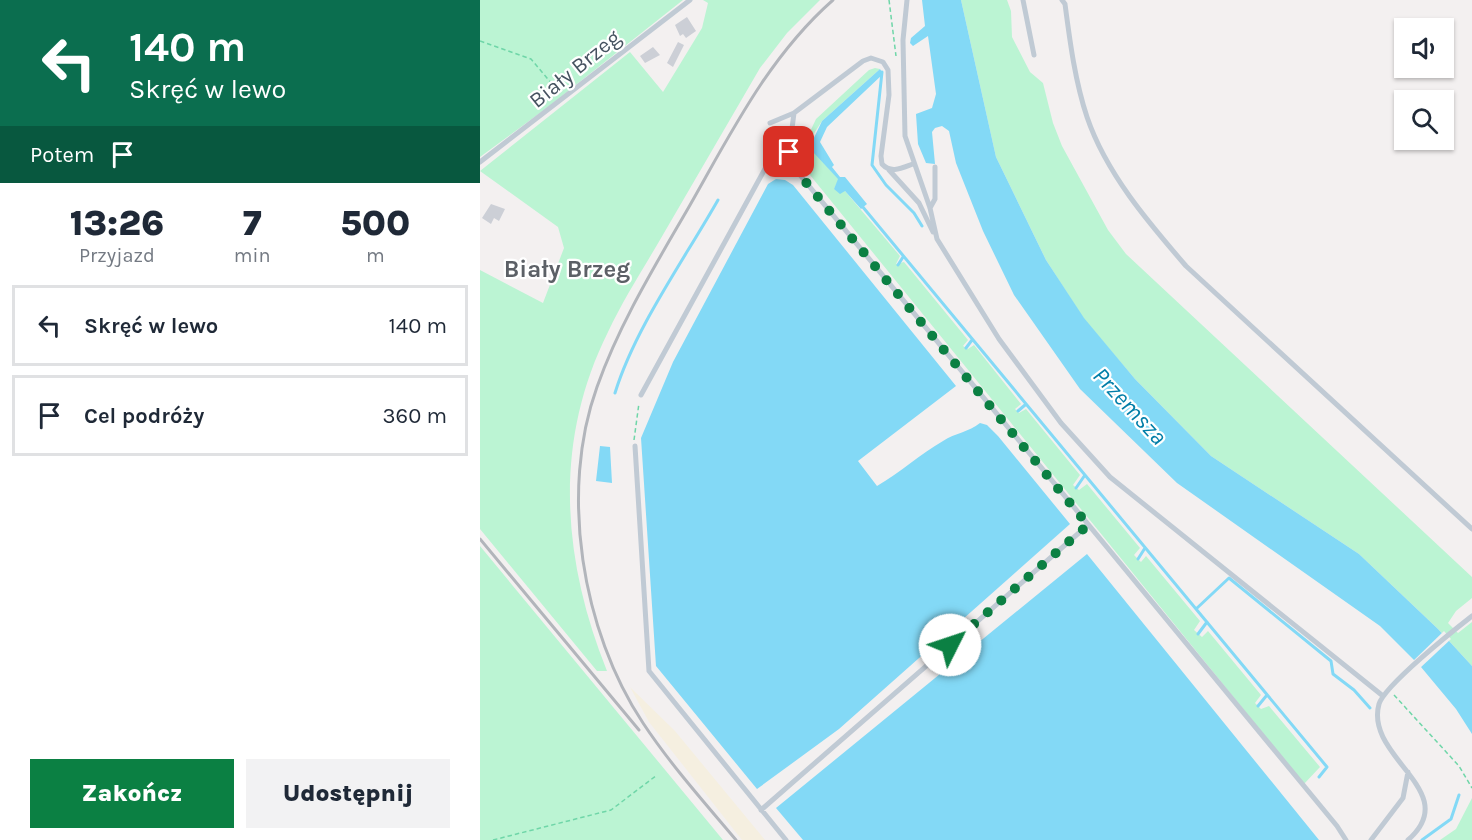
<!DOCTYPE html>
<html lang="pl">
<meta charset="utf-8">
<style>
:root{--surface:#fff;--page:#f2f2f3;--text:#1f2937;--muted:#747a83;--line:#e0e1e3;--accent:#0b8043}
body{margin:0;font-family:Karla,sans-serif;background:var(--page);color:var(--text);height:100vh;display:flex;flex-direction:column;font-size:22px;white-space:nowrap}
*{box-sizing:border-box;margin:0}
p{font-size:20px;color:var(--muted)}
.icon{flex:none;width:33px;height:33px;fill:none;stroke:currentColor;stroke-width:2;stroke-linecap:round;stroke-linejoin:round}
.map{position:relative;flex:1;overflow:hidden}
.details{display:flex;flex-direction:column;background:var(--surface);width:480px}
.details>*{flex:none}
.hud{background:#0b6e4f;color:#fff;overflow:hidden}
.tools{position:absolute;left:914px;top:18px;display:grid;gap:12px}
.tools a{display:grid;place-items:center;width:60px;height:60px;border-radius:0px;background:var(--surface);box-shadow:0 2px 4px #0004;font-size:30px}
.pin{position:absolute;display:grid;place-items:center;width:51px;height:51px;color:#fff;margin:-26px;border-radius:12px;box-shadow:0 3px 9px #0006}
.me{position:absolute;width:66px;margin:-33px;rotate:49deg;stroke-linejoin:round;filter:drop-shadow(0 0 4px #0008)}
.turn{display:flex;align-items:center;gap:21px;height:126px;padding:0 30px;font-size:27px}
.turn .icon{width:78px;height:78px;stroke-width:2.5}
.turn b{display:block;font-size:42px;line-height:51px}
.then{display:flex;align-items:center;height:57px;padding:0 30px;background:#0003;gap:12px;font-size:22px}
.eta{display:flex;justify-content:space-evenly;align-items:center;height:102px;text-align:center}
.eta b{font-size:36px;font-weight:800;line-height:42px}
.primary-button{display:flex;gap:12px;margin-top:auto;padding:12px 30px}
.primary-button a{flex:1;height:69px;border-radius:0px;background:var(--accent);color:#fff;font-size:24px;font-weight:800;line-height:69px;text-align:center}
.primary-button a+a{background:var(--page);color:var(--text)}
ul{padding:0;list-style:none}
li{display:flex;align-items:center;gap:18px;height:81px;margin:0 12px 9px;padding:0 18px;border:3px solid var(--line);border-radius:0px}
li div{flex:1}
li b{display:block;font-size:22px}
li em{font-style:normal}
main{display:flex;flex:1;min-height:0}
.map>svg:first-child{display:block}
.green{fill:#bbf4d3}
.sand{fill:#f5efe0}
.water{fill:#83d9f6}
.pier{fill:#f3f0f0}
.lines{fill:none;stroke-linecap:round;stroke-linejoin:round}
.stream{stroke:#83d9f6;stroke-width:3}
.building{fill:#cccfd6}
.path{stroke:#6fd6a8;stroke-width:1.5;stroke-dasharray:4.5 3;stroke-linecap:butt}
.lane{stroke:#c0cad4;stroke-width:5}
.rail{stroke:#b2b5bb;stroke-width:3}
.route{stroke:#0b8043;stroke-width:10;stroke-dasharray:0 18}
.labels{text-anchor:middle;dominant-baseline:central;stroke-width:4.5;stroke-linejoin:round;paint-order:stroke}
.street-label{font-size:22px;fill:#465360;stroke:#fff}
.neighbourhood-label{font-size:24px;font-weight:bold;fill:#5c6066;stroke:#fff}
.water-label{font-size:24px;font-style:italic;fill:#027ea8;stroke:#fff}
</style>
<main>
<section class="details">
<div class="hud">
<div class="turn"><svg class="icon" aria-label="left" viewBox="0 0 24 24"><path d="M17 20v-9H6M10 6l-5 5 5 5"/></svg><div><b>140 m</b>Skręć w lewo</div></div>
<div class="then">Potem<svg class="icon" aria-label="arrive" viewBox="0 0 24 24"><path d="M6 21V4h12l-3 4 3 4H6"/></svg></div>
</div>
<div class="eta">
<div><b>13:26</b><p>Przyjazd</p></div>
<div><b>7</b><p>min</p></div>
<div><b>500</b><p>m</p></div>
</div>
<ul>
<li><svg class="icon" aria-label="left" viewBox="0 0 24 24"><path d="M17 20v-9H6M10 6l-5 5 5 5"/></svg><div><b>Skręć w lewo</b></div><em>140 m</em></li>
<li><svg class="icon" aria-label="arrive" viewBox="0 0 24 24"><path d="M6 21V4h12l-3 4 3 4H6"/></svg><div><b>Cel podróży</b></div><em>360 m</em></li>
</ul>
<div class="primary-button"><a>Zakończ</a><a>Udostępnij</a></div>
</section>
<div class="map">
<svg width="992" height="840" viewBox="0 0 992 840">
<rect width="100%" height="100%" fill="#f3f0f0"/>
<path class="green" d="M0,0H203L68,107L0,157Z
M223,0H340L307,33L280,68C248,123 216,178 184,233C165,266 144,298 128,332C73,442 82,559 127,671H117L0,529V270L63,303L84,248L78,227L0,171L150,52L183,92L222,28L228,3Z
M481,0H527L531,11L532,37L550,72L563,83L573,123L582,146L628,230L646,254L992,577V598L976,611L968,623L978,633L992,622V666L958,629L879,554L731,456L655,379L604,319L566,260L516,157Z
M395,68L400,69L342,121L333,135L349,169L359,179L354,189L365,191L420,256L416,264L424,262L488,340L483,346L488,349L494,345L541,404L535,409L539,413L546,409L600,475L593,485L599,490L607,484L660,548L654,555L661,562L666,556L720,621L714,630L722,637L728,631L781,695L775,703L781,709L789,706L840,767L824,784L317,159L336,119L389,70Z
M0,546L243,840H0Z
M992,798V840H960L976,829Z"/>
<path class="sand" d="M150,687L195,731L285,840H262L169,722Z"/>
<path class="water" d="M442,0H481L516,157L566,260L604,318L655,379L731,456L879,554L958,629L992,666V734L976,709L941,667L900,626L697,483L600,389L534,295L503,231L476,163L469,131L462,126L455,128L452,132L455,164L446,163L438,144L436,114L452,108L456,94L448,36L433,46L430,43L431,38L445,26Z
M400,69L403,74L347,127L340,142L354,165L352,167L360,177H365L387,204L381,209L365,191L360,194L354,189L358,179L333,152L331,144L342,121Z
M296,179L305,180L313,185L476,386L378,461L397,486C420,473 440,454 463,441C475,433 489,432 500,423L507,425L518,436L590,524L359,729L277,789L176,666L161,438L193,362L288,184Z
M120,446L130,447L132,483L116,481Z
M607,554L839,840H323L296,808Z"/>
<path class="pier" d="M964,631L971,639L939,669L932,662Z"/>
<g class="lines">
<path class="stream" d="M402,72L392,165L406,185L434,213L442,226
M382,206L847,767L839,777
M418,265L423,257
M486,348L492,340
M135,393C155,328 204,260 238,200
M538,411L545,405
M596,488L605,475
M658,559L665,548
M716,609L749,578L851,661L853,674L874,690L890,708
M718,634L727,622
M778,706L787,695
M942,840L971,819L979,795"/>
</g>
<path class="building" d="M207,17L216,31L206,38L203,34L200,36L195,25Z
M198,42L204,45L193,67L187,63Z
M173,47L180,55L165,63L160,56Z
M11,204L25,209L19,221L14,218L11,224L2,218Z"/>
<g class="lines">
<path class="path" d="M409,0L416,56
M0,41L51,59L78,91
M290,157L304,130
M154,440L159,403
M914,695L979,766L992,788
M13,840L131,810L177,775"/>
<path class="lane" d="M427,0L423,40L425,136L450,208L457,239L519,339L581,423L630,477L903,696
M543,0L554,55
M582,0L585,4C590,42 595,81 607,117C626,173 668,222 706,266L992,529
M314,113L309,152L315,169L857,826L866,840
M290,123L314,113L383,61L391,58L403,62L408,70L409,95L401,156L402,164C411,174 422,168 433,164
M0,162L210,0
M409,170L439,203L453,232
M450,208L455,199V167
M161,395L286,167L301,162L315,169
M155,446L169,671L306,840
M281,810L608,525
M891,840L923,798L928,772
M928,840C984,791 884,758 899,704C905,685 974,630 992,616"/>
<path class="rail" d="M0,539L159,730
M256,840C224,802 190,764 163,723C102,631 79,492 117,387C139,325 173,269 206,212C249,137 287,58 353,0"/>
</g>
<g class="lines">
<path class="route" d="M309,152L315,169L608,525L470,645"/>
</g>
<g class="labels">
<g class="street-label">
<text transform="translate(95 69) rotate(-39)">Biały Brzeg</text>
</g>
<g class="neighbourhood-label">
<text x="87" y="269">Biały Brzeg</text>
</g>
<g class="water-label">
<text transform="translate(650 406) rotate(47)">Przemsza</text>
</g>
</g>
</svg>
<div class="tools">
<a><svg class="icon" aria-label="sound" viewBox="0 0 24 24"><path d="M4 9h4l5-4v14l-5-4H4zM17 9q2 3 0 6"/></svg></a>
<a><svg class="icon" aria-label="search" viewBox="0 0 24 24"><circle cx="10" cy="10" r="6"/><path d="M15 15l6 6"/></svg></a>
</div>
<div class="pin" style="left:309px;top:152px;background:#d93025"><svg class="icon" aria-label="arrive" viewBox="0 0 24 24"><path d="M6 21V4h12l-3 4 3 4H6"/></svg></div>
<svg class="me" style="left:470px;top:645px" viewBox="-20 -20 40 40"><circle r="19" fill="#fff"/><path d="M0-13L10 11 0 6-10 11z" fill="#0b8043"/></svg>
</div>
</main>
